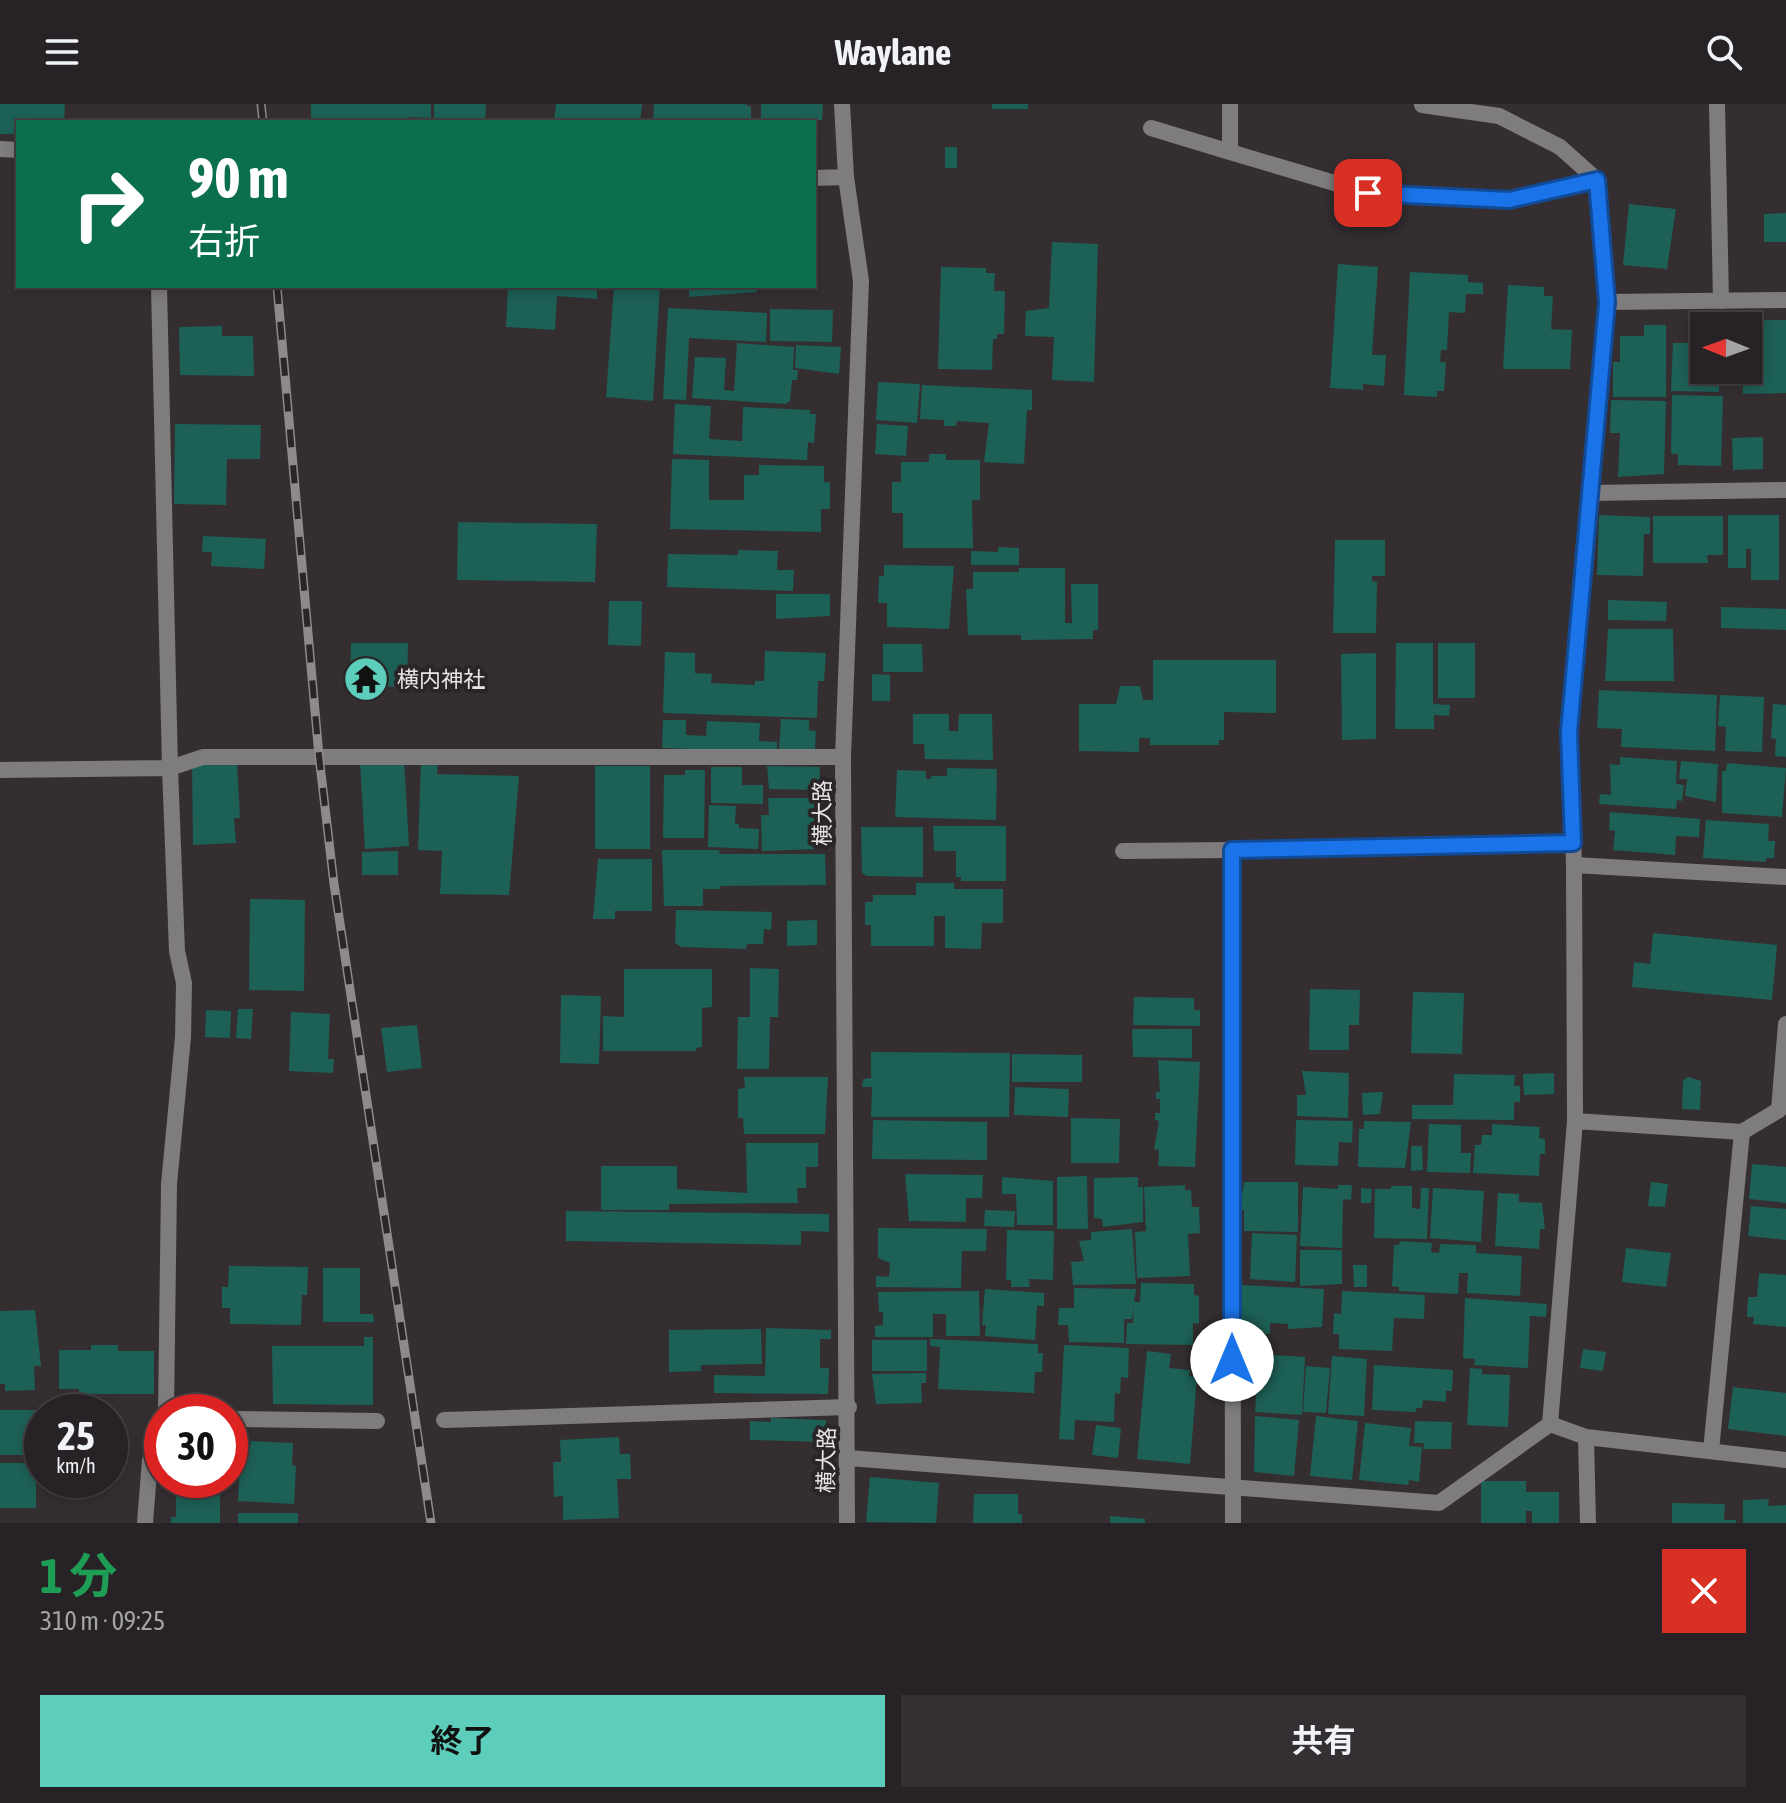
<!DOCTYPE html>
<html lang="ja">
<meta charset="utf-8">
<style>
:root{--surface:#272225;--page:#332f32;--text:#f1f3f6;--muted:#a4a4a7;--line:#433f42;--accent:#5ccebb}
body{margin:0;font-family:"Asap Condensed","Noto Sans JP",sans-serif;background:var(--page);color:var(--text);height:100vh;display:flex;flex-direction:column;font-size:30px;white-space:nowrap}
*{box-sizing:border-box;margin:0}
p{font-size:26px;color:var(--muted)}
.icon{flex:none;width:44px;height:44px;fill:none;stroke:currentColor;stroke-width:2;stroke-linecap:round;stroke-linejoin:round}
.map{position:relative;height:1419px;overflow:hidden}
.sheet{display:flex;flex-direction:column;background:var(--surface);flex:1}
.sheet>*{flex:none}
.top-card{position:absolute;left:16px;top:16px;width:800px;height:168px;border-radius:0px;box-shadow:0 4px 12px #0003,0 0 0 2px var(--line);background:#0b6e4f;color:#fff;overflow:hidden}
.needle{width:52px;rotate:271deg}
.tools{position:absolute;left:1690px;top:208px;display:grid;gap:16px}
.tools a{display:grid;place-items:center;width:72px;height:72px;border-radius:0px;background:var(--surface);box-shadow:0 4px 12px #0003,0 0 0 2px var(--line);font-size:40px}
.speed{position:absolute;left:24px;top:1290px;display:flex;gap:16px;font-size:40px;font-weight:700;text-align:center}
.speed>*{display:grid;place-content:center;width:104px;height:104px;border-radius:50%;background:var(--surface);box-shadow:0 4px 12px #0003,0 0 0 2px var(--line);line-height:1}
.speed small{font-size:20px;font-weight:400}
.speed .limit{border:12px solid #d22;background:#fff;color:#111}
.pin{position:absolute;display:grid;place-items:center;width:68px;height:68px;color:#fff;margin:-34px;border-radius:16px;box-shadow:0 4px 12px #0006}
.me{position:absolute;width:88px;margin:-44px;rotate:0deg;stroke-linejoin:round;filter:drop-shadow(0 0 6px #0008)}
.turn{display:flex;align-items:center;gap:28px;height:168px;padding:0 40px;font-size:36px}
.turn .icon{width:104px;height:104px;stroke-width:2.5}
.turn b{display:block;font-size:56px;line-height:68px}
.round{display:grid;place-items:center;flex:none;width:84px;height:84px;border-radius:0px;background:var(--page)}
.overview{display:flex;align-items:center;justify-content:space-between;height:136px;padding:0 40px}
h1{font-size:48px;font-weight:700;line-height:60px;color:#1e9e55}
.button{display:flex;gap:16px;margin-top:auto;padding:16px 40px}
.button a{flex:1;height:92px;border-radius:0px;background:var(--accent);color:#111;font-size:32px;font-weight:700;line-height:92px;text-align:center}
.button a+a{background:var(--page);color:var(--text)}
header{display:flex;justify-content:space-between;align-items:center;height:104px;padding:0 40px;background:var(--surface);font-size:36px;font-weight:700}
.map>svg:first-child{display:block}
.building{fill:#1d6056}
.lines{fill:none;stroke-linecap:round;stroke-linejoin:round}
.service{stroke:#7e7c7d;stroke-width:16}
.minor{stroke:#7e7c7d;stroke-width:16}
.rail-casing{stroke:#8e8a8c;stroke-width:9}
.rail{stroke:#2a2527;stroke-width:6;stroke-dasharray:18;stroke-linecap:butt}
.route-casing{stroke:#114b97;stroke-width:20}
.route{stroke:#1a73e8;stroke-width:14}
.labels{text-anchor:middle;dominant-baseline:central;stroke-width:8;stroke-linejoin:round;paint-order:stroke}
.poi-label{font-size:22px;fill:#e7e4e5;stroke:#2a2527;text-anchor:start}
.street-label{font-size:22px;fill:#e7e4e5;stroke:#2a2527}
</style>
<header><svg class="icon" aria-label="menu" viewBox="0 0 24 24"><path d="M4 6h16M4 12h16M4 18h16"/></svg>Waylane<svg class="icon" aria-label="search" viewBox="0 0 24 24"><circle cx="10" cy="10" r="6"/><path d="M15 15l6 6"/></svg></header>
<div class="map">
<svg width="1786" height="1419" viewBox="0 0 1786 1419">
<rect width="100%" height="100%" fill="#342e31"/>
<path class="building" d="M0,0H65L64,18H18V30H0Z
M311,0H431V14L409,13V18H311Z
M434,0H486L485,18H434Z
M556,0H642L640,18H554Z
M654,0H745L751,3V18H653Z
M761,0H823L822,16L761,18Z
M992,0H1028V5H992Z
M945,43H957V64H945Z
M1629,100L1676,105L1667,165L1623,161Z
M1786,109V138H1764V110Z
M1052,138L1098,140L1094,278L1052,276L1054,233L1025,232L1026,207L1049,204Z
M1338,160L1378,163L1372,251H1386L1384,282L1363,280V286L1330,284Z
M941,163L986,164V169H995L994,187H1005L1004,230H997V235H993L992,266L938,265Z
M1410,168L1468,171V178L1483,179V190H1466L1465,209L1449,208L1447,246H1441L1440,258H1446L1444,287H1437V293L1404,291Z
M1508,181L1544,183V192H1553L1551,225L1572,226L1570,265H1503Z
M508,182H597V195L557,192L555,226L506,223Z
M614,182H660L653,297L606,293Z
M689,182H756L757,188L689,193Z
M668,204L767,209L766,238L689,234L686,296L663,295Z
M770,205L833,206L832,238L770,237Z
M1786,216V289L1743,290L1742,266H1748V222H1725V217Z
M1644,221H1666V293H1613V258H1620V232H1644Z
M222,222V232H253L254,272L180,271L179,223Z
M1689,234H1704V266H1719V288L1671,287L1673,239H1688Z
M737,239L794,243L793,266H798L797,276H792L790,297L785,300L692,294L695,253L726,254L724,286L734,287Z
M796,241L841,243L839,270L795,264Z
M878,278L920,280L917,319L876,316Z
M922,281L1032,286V306H1027L1024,360L984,358L989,319L957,317L956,322H944V316L920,315Z
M1672,291L1723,292L1721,362L1678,361V350H1671Z
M1611,296L1666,297L1664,370L1618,373L1620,329H1610Z
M675,300L711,302L709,335L742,337L743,303L810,306V310H816L814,339L808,338L807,356L673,350Z
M175,320L261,321L260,355H227L226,401L174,400Z
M877,320L908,322L906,352L875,350Z
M1763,333V365L1733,366L1732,334Z
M929,350H946V356H980V396H972L973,444H903V409H892V378H901V358H929Z
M672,355L709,356V396H744V371H759V361L824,362V378H830V405H821V428L670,425Z
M1599,411L1650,413V430H1644L1643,472L1597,471Z
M1728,411H1779V476H1751V445H1746V464H1728Z
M1653,412H1723V451H1707L1708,459H1653Z
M458,418L597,420L595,478L457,476Z
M203,432L266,435L264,465L211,462L212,448H202Z
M1335,436H1385V472H1372V477L1377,478L1376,529H1333Z
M998,443L1019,444V461H971V447L998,448Z
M738,446L778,447L777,466H794L793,487L667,483L668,450L738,451Z
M884,461L954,462L949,525L887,523V499H878L879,472H884Z
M1019,464H1065V519H1072L1071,480H1098V526H1093V535L1021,536V531H968L966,485H973V468H1019Z
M776,490H830V512L776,515Z
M1608,496L1667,498L1666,517L1608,516Z
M609,497H642L641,542L608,541Z
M1721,503L1786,505V526L1721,524Z
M1608,525H1673L1674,577H1605Z
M351,539H408L407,583L350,582Z
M1396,539H1433V600L1450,601L1449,612L1434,611V625H1395Z
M1438,539H1475V594H1438Z
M883,540H922L923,568H883Z
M765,547L826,549L824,577H818L817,614L663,609L665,548L695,549V569L712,570L711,579L755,581V577H764Z
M1376,549V635L1342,636L1341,550Z
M1153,556H1276V609L1224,608V636H1219V641H1150V634H1139V648L1079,647V600H1116L1120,582H1140L1143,596H1153Z
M872,570L890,571V597H872Z
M1599,586L1717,591L1715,647L1621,643L1622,625L1597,624Z
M1720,591L1764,593L1762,648L1725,647L1726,623L1718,622Z
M1773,600L1786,601V653L1775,652L1776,635L1771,634Z
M913,610H949V627H958L959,610H992L993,656L925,655L924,640H913Z
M781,615L809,616V626L816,627L815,646L779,645Z
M663,616H686V631L706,632L707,617L760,619L759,637L777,638V648L662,644Z
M1620,653L1677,657L1676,680L1684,681L1682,697L1677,696L1676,705L1599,700L1600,690L1611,691L1610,660L1620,661Z
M404,655L409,742L365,745L360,658Z
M237,657L240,714H234L236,739L193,741L192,660Z
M421,657H438L437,670L519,672L509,791L440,790L442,747L418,746Z
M1681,657L1718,660L1716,698L1685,692L1687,675H1679Z
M1727,659L1786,664L1782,713L1722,709V667H1726Z
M595,662H650V745H595Z
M767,662L820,663L819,686L769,685Z
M711,663H742V681H763V700L711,699Z
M947,664L997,665L996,716L895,713L897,666L926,667V675H931V672H947Z
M685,666H705L704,734H663L664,671H685Z
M768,694H820L824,715H819L820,745L762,747L761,711H769Z
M709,701L736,702L735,720H739V724L759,725L758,745L708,743Z
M1610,708L1700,715L1699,733L1676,732L1675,751L1613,746L1615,727L1609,726Z
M1706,716L1769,720L1768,737H1775L1774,754H1766V758L1703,754Z
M933,722H1006V777H961V773H956V747H934Z
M861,723H923V773L867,772L862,769Z
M662,746H719L720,750H825L826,781L720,782V785H703V802H664Z
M398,747V771H362V748Z
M598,755H652V807H615V815H593Z
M916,779H954V785H1003V819H982L981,845L945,844V812H934V842H871V821H865V798H873V791H916Z
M250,795L305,796L304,887L249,886Z
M676,806L772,808L771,826L764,825L763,840H747L746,845L681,843L675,839Z
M817,816V841L787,842V817Z
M1653,829L1777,841L1772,896L1632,883L1634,858L1650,860Z
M750,864L779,865L778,913H770L769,965H737L738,913H750Z
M624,865H712V903L702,904V943L696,944V947H603V912L624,913Z
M1310,885L1360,886L1359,921H1349V946H1309Z
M1413,888L1464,889L1462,950L1411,949Z
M561,891L601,892L599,960L560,959Z
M1134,893L1194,894V906H1200V922L1133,921Z
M238,905H253L251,935L236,934Z
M206,906L231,907L230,934L205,933Z
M291,908L330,910L328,955H334L333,969L289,967Z
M417,921L422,964L387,968L381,924Z
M1132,925H1192V954L1133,953Z
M871,948L1010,949L1009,1013H871L872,983H862L863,975L871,974Z
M1012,950L1082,951V978H1012Z
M1158,956L1200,958L1195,1063L1158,1062L1159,1046L1154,1045L1159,1017L1155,1016V1009H1160V995H1156V988H1160Z
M1302,967L1349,969L1348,1014L1297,1012V991H1306Z
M1554,969V990L1524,991L1523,970Z
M1454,970L1515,971L1514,982H1520V998H1514V1016L1412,1015V1001H1453Z
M744,973H828L825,1030H744L743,1014H738V985L745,984Z
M1688,973L1701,977L1700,1006L1682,1005L1683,976Z
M1015,983L1069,985L1068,1013L1014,1011Z
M1383,988L1380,1010L1363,1011L1362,989Z
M1071,1014L1120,1015L1119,1059H1071Z
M873,1016L987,1018V1056L872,1055Z
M1296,1016L1353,1017L1352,1039L1339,1038L1338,1062L1295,1061Z
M1364,1017L1411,1018L1405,1064L1358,1063L1359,1025H1364Z
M1429,1020L1461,1021V1049H1471L1470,1069L1427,1068Z
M1492,1020L1540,1023L1539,1034L1545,1035V1050H1540L1539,1072L1473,1069L1475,1041H1481L1482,1031H1492Z
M746,1039H818V1063H806V1084H797L798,1099L669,1100V1106H601V1062H677V1085L747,1089Z
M1411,1042H1422L1423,1066L1411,1067Z
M1752,1060L1786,1063V1099L1749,1095Z
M905,1070L983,1071L982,1094H966V1118L909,1117Z
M1087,1072L1088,1125H1057V1073Z
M1002,1073L1053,1077V1121H1017L1016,1090H1002Z
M1138,1073V1083H1143V1118L1103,1123L1102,1115L1094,1114V1074Z
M1244,1078H1298V1128L1244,1127V1106H1240Z
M1651,1078L1668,1080L1665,1103L1648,1102Z
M1185,1081V1086H1191L1192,1103H1199L1200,1129L1188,1130L1190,1172L1137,1174L1135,1128L1146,1127L1144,1083Z
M1338,1081H1352L1351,1096L1343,1095L1342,1144L1300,1142L1303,1083L1338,1085Z
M1391,1082H1412V1104L1420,1105L1421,1084H1429L1427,1135L1374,1134L1375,1085H1391Z
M1361,1084L1372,1085L1371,1099H1361Z
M1433,1084L1484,1087L1481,1138L1430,1134Z
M1498,1089L1519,1090V1098L1542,1099L1545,1125H1540L1539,1145L1495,1142Z
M1751,1102L1786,1105V1136L1748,1132Z
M985,1106L1015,1107L1014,1123L984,1122Z
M566,1107L829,1110V1128L801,1127V1141L566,1137Z
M878,1124L987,1125L986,1147H962L961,1184L876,1183V1172L889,1173L890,1159L878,1154Z
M1132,1125L1136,1180L1073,1181L1071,1158L1084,1157L1079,1137L1091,1136V1128Z
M1007,1126L1054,1127L1053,1176L1029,1175L1030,1183H1011V1176H1006Z
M1252,1129L1297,1131L1295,1178L1250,1175Z
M1400,1137L1432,1139L1431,1148L1439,1149L1440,1140L1476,1141V1149L1522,1152L1520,1192L1467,1189L1468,1169H1459L1458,1190L1399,1187V1183L1392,1182L1394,1141H1399Z
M1626,1144L1671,1149L1666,1183L1622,1178Z
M1300,1146H1342V1180L1300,1182Z
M1353,1161H1367V1183H1354Z
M229,1162L308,1163L307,1191H302L301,1221L230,1220V1204H222V1183H228Z
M323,1164H360V1210H373L374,1218H323Z
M1759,1169L1786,1171V1223L1753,1220L1754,1213H1747L1748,1193H1757Z
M1141,1179L1194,1180V1191L1199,1192V1220L1193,1219V1241L1126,1240L1127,1219H1133L1134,1198H1140Z
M1240,1181L1324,1185L1322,1223L1288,1225V1220L1270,1219V1230L1238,1229Z
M1074,1184L1136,1185L1132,1215H1124V1239L1069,1238L1068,1221H1058L1059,1204H1074Z
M985,1185L1044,1189V1202H1037L1035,1236L985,1232L986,1221H982Z
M979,1187L980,1232H946V1210H933V1233H875V1222L883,1221V1208H879L878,1188Z
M1342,1187L1425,1191L1424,1215L1394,1214L1392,1247L1339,1245V1230H1333L1334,1209L1341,1210Z
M1465,1194L1547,1200L1546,1213L1530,1212L1528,1264L1474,1261L1475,1255L1463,1254Z
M35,1206L41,1262H34L35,1286L5,1287V1280H0V1207Z
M766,1224L831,1226V1235H820V1264H829L828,1290L714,1289V1271L765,1272Z
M761,1225L762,1260L701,1261V1267L669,1268V1226Z
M364,1233H373V1301L273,1300L272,1242H364Z
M930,1235L1038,1240V1249H1043L1042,1268H1035L1034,1289L938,1285L940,1243L930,1242Z
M872,1236H927V1267H872Z
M91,1241H118V1247H154V1290H79V1285H59V1246H91Z
M1064,1241L1129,1244L1128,1274L1121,1273L1120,1290L1115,1289L1114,1318L1075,1316L1074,1336L1059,1335Z
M1583,1245L1606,1248L1603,1267L1580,1264Z
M1147,1247L1171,1250L1169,1264L1190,1266L1189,1272L1197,1273L1190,1360L1137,1355Z
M1259,1250L1305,1253L1302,1311L1255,1308Z
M1332,1252L1367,1255L1364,1312L1328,1310Z
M1374,1261L1453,1266L1452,1287H1446V1298L1423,1296L1422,1304H1416V1308L1372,1306Z
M1306,1262L1330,1264L1326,1309L1303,1308Z
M1470,1264L1482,1265V1270L1510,1271L1508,1323L1467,1321Z
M926,1269V1279H921L922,1299L876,1300L872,1270Z
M1733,1283L1786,1289V1332L1728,1325Z
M0,1306H36L37,1329H23V1351H0Z
M1255,1312L1299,1316L1294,1372L1254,1368Z
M1316,1312L1358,1317L1352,1376L1310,1372Z
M771,1314L826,1316V1338L750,1336V1317L771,1318Z
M1415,1317L1452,1318L1451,1345H1423L1424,1339H1414Z
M1365,1319L1411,1324L1409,1342L1422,1343L1419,1378L1409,1376L1408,1381L1359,1376Z
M1096,1321L1121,1324L1118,1354L1092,1351Z
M619,1333L620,1350H630L631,1375H617L619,1414L563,1416V1392L554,1393L553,1358H561L560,1336Z
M251,1337L293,1339L292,1361L296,1362L294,1400L238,1397L241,1341L251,1342Z
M0,1359H36V1404H0Z
M870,1373L939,1379L936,1419L866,1418Z
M1481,1377H1526V1388H1559V1419H1532V1407H1526V1419H1481Z
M974,1390H1018V1410H1022V1419H973Z
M176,1391H220V1419H171V1413H176Z
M1769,1395L1768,1402L1786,1401V1419H1743V1396Z
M1672,1399L1725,1400L1724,1416H1736V1419H1672Z
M238,1409H298V1419H238Z
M1110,1412L1145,1415V1419H1110Z"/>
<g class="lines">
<path class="service" d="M1230,0V48L1368,89L1509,96L1597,76L1607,198
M1717,0L1721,197
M1422,1L1499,12L1560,43L1597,76
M1151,24L1230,48
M170,664L203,653H843
M1123,747L1232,746
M230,1315L377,1317
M444,1316L849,1303"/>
<path class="minor" d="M842,0L846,73L861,177L843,653L847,1419
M0,45L18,46
M814,74L846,73
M159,182L170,664L177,847L184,879L183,933L169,1080L166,1308
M1590,389L1786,386
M0,666L170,664
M1574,761L1786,773
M1575,1017L1742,1028L1711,1347
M1742,1028L1779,1006L1786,920
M1550,1320L1575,1017L1574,761L1569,628L1607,198L1786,196
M1550,1320L1586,1333L1786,1356
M1586,1333L1588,1419
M848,1354L1439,1399L1550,1320
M145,1419L150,1356L162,1339
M1233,1419L1232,746L1573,739"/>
<g class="rail-casing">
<path id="rail" d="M261,0L263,18
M277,182L319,652L334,780L431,1419"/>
</g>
<use href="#rail" class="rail"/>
</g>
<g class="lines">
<g class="route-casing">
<path id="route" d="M1232,1256V746L1573,739L1569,628L1607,198L1597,76L1509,96L1368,89"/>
</g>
<use href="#route" class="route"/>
</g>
<defs>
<g id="temple-disc" transform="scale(2.3)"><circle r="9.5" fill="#5ccebb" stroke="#2a2527"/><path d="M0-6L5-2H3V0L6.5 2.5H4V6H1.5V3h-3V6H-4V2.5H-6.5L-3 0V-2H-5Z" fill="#111"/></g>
</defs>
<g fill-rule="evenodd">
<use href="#temple-disc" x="366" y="575"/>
</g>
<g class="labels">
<g class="poi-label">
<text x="397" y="575">横内神社</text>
</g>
<g class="street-label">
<text transform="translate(822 709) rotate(-90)">横大路</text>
<text transform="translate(826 1356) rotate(-89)">横大路</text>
</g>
</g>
</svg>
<div class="tools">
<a><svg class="needle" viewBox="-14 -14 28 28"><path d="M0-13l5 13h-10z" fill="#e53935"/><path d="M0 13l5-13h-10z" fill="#a4a4a7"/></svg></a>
</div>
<div class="speed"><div>25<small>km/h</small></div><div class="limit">30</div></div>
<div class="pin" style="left:1368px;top:89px;background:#d93025"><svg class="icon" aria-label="arrive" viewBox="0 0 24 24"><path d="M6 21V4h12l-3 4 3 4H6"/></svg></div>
<svg class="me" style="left:1232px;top:1256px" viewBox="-20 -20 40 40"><circle r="19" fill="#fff"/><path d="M0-13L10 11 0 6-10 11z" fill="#1a73e8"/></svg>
<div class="top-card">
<div class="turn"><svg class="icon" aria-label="right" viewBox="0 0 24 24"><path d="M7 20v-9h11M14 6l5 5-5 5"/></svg><div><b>90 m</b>右折</div></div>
</div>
</div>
<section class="sheet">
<div class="overview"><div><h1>1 分</h1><p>310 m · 09:25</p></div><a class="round" style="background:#d93025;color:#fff"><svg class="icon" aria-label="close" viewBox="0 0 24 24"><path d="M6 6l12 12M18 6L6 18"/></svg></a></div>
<div class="button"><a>終了</a><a>共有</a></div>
</section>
